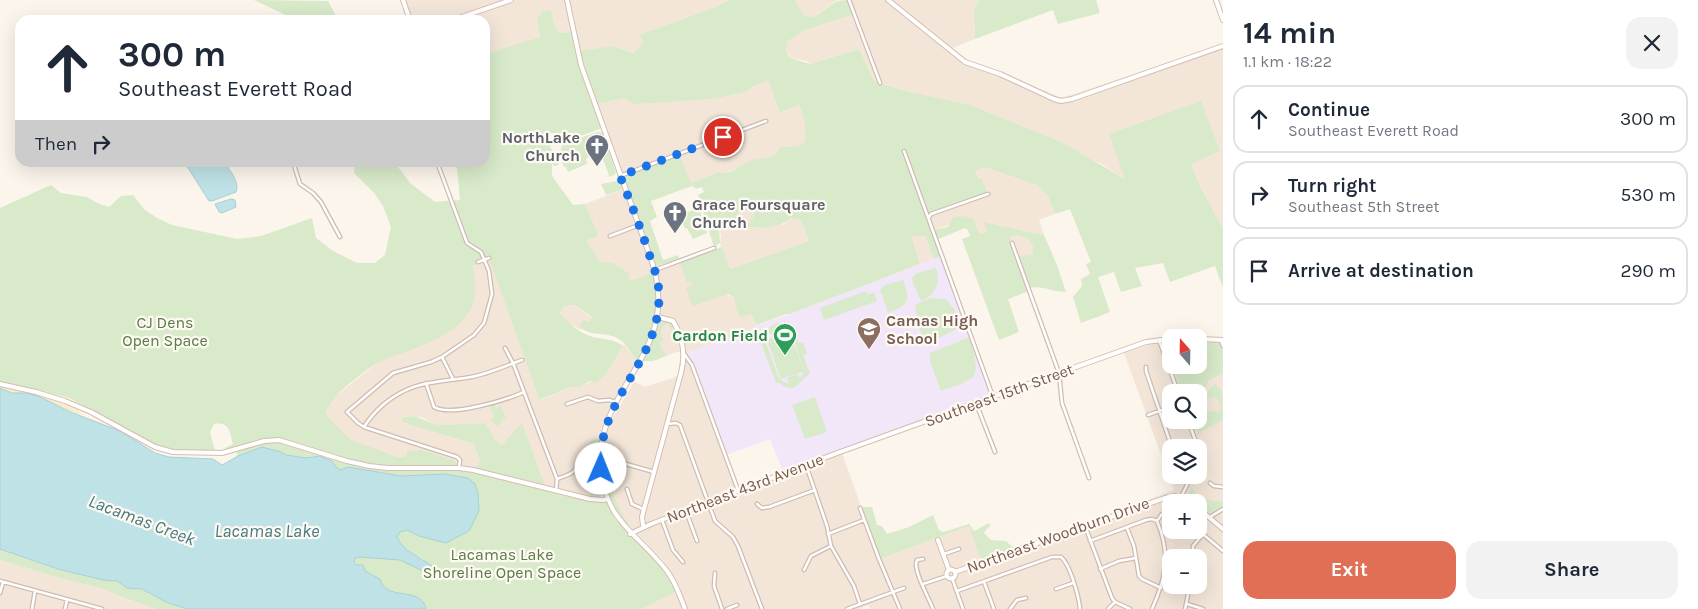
<!DOCTYPE html>
<meta charset="utf-8">
<style>
:root{--surface:#fff;--page:#f2f2f3;--text:#1f2937;--muted:#747a83;--line:#e0e1e3;--accent:#e06f56}
body{margin:0;font-family:Karla,sans-serif;background:var(--page);color:var(--text);height:100vh;display:flex;flex-direction:column;font-size:19px;white-space:nowrap}
*{box-sizing:border-box;margin:0}
p{font-size:16px;color:var(--muted)}
.icon{flex:none;width:28px;height:28px;fill:none;stroke:currentColor;stroke-width:2;stroke-linecap:round;stroke-linejoin:round}
.map{position:relative;flex:1;overflow:hidden}
.details{display:flex;flex-direction:column;background:var(--surface);width:475px}
.details>*{flex:none}
.top-card{position:absolute;left:15px;top:15px;width:475px;height:152px;border-radius:15px;box-shadow:0 5px 20px #0002;background:#fff;color:var(--text);overflow:hidden}
.needle{width:32px;rotate:340deg}
.tools{position:absolute;left:1162px;top:329px;display:grid;gap:10px}
.tools a{display:grid;place-items:center;width:45px;height:45px;border-radius:10px;background:var(--surface);box-shadow:0 5px 20px #0002;font-size:25px}
.pin{position:absolute;display:grid;place-items:center;width:42px;height:42px;color:#fff;margin:-21px;border:2px solid #fff;border-radius:50%;box-shadow:0 1px 5px #0007}
.me{position:absolute;width:55px;margin:-28px;rotate:1deg;stroke-linejoin:round;filter:drop-shadow(0 0 4px #0008)}
.turn{display:flex;align-items:center;gap:18px;height:105px;padding:0 20px;font-size:22px}
.turn .icon{width:65px;height:65px;stroke-width:2.5}
.turn b{display:block;font-size:35px;line-height:42px}
.then{display:flex;align-items:center;height:48px;padding:0 20px;background:#0003;gap:10px;font-size:19px}
.round{display:grid;place-items:center;flex:none;width:52px;height:52px;border-radius:15px;background:var(--page)}
.summary{display:flex;align-items:center;justify-content:space-between;height:85px;padding:0 20px}
h1{font-size:30px;font-weight:700;line-height:38px}
.primary-button{display:flex;gap:10px;margin-top:auto;padding:10px 20px}
.primary-button a{flex:1;height:58px;border-radius:15px;background:var(--accent);color:#fff;font-size:20px;font-weight:700;line-height:58px;text-align:center}
.primary-button a+a{background:var(--page);color:var(--text)}
ul{padding:0;list-style:none}
li{display:flex;align-items:center;gap:15px;height:68px;margin:0 10px 8px;padding:0 10px;border:2px solid var(--line);border-radius:15px}
li div{flex:1}
li b{display:block;font-size:19px}
li em{font-style:normal}
main{display:flex;flex:1;min-height:0}
.map>svg:first-child{display:block}
.residential{fill:#f3e6d9;fill-rule:evenodd}
.education{fill:#f2e7f9}
.green{fill:#d8eac9;fill-rule:evenodd}
.sand{fill:#f9ecc8}
.water{fill:#bfe2e6;stroke:#a6d1d7}
.lines{fill:none;stroke-linecap:round;stroke-linejoin:round}
.street-casing{stroke:#cebcb0;stroke-width:5}
.secondary-casing{stroke:#d4beb0;stroke-width:6}
.street{stroke:#fff;stroke-width:2.5}
.secondary{stroke:#fff;stroke-width:4}
.route{stroke:#1a73e8;stroke-width:9;stroke-dasharray:0 16.2}
.labels{text-anchor:middle;dominant-baseline:central;stroke-width:4.5;stroke-linejoin:round;paint-order:stroke}
.worship-label{font-size:16px;font-weight:bold;fill:#5b616d;stroke:#fef9f2;text-anchor:end}
.education-label{font-size:16px;font-weight:bold;fill:#785e54;stroke:#fef9f2;text-anchor:start}
.park-label{font-size:16px;fill:#587c46;stroke:#fef9f2}
.leisure-label{font-size:16px;font-weight:bold;fill:#27864d;stroke:#fef9f2;text-anchor:end}
.street-label{font-size:16px;fill:#775b4e;stroke:#fef9f2}
.water-label{font-size:18px;font-style:italic;fill:#457a82;stroke:#fef9f2}
</style>
<main>
<div class="map">
<svg width="1223" height="609" viewBox="0 0 1223 609">
<rect width="100%" height="100%" fill="#fcf5eb"/>
<path class="residential" d="M404,0H506L449,20H412Z
M514,0H565L572,32L559,33L554,24L551,10L537,20L540,37L513,45L485,55V20H457Z
M569,0H729L715,7L641,35L643,42L634,53L611,46L579,51Z
M795,0H837L814,17L803,15L799,11Z
M847,0H979L974,10L975,39L952,48L971,62L1009,76L1062,98L1223,44V229L1201,188L1191,164L1126,180L1100,163L914,93L875,82L859,49L810,64L807,61L791,58L786,50L788,41L803,31L852,15Z
M768,80L799,105L804,117L806,127L805,142L798,146L780,147L774,155L766,158L756,159L735,169L724,173L719,172L691,184L680,156L623,177L597,104L625,98L677,101L714,99L746,92L752,87Z
M984,167L1037,185L1048,196L1055,214L1039,220L1044,235L985,222L987,232L980,234L973,218L933,230L927,215L982,179L978,180L975,171Z
M623,189L654,272L646,275L637,280H629V273L613,263H600L585,239L596,237L597,231L585,204Z
M747,207L754,209V216L747,227L757,228L775,226L784,224L792,218L801,220L809,241L730,269L720,243L721,236L719,227L735,222L740,210Z
M1016,235L1027,238L1033,246V254L1017,258L1008,237Z
M910,236H925L934,259L920,264Z
M716,249L687,283L692,281L694,285L734,297L737,312L741,317L752,313L756,325L755,328L688,352L737,492L842,453L880,559L969,526L982,561L1174,490L1124,353L1144,346L1171,341V365H1199V341H1223V609H871L868,605L860,609H642L681,589L663,560L629,525L619,508L608,475L605,457L606,442H603V439H606L610,423L634,382L645,387L673,378L678,375L681,352H677L653,361H642L652,342L660,314L661,291L657,270ZM1171,392H1199V420H1171ZM1171,448H1199V475H1171ZM1171,502H1199V530H1171ZM1171,558H1199V585H1171Z
M490,260L540,400L571,387H581L607,373L624,344L638,362L610,411L601,437L590,441L594,485L589,496L545,486L492,438L491,431L485,423L438,425L421,417L408,416L403,417L401,421L410,425L474,444L480,461L474,470L456,468L418,449L417,451L406,456L398,457L374,449L351,440L328,417L326,411L337,395L377,363L473,266Z
M575,305L592,318L581,330L569,323L560,313L564,306Z
M0,560L53,576L103,589L122,597L156,609H0Z"/>
<path class="education" d="M941,256L991,394L783,472L770,439L726,455L688,352L754,328L756,325L790,314Z"/>
<path class="green" d="M254,0L328,1L335,14V20H301L290,17Z
M729,0H795L803,15L814,17L837,1L847,0L852,15L803,31L788,41L786,50L790,58L810,64L859,49L875,82L914,93L970,105L1063,143L1125,179L1109,134L1201,101L1220,151L1191,164L1201,188L1223,229V288L1215,266L1170,282L1163,263L1135,268L1142,286L1121,292L1114,272L1098,277L1110,312L1081,323L1073,297L1082,286L1081,279L1090,274L1086,264L1091,262L1070,209L1055,214L1048,196L1037,185L984,167L975,171L978,179H982L987,193L927,215L904,151L941,256L934,259L925,236H911L920,264L790,314H786L756,325L752,314L741,317L737,312L734,297L728,294L692,306L686,288L693,285L692,282L687,283L680,262L722,247L730,269L809,241L801,220L792,218C779,228 762,229 746,227L754,216V209L747,207L740,210L735,222L719,227L720,243L714,247L698,195L704,192L702,187L696,189L692,186L651,201L657,217L650,221L663,260L678,255L679,258L678,260L656,266L623,177L680,156L691,183L719,172C733,176 744,161 756,159C762,157 767,159 772,156C776,154 778,150 780,147L798,146L805,142C806,128 805,118 799,105L780,112L768,80L752,87L746,92L714,99L634,104L625,98L597,104L579,51L611,46L634,53L643,42L640,35L715,7Z
M979,0H1096L1100,13L1058,24L1053,10L975,39L974,10Z
M551,10L554,24L559,33L572,32L583,75L602,128C590,132 573,142 562,133H551L546,138L554,154L551,159L556,158L559,165L554,166L552,163V176L573,205L585,204L597,231V237L586,240L600,262L613,263L629,273V280C639,280 645,275 654,272C659,312 655,326 638,362C631,354 627,343 617,338C603,331 592,338 579,326L583,320L589,322L592,317L575,305L564,306L560,313C568,322 580,334 593,337C605,340 613,338 623,346L607,373L596,383L590,381L581,387H571L541,399L540,401L490,261L473,266C474,277 477,289 474,300C465,337 409,349 379,362C371,366 343,388 337,395C333,400 330,406 326,411L328,417L351,440L398,457L406,456L407,450L417,451L419,449L454,460L458,465L456,468H403L367,465L278,439H265L225,450V448L233,444C230,432 229,421 214,424L210,432L215,451L170,450L158,447L69,398L0,381V208L51,185L61,193L87,197L99,204L109,207L121,196L133,195L144,209L157,218L172,225L237,239L261,236L312,218L316,238L333,251L357,263H375L385,255L391,227L383,206L375,194L354,173L355,163H395L410,183L435,202L460,200L457,168L454,163L485,162V55L513,45L540,37L537,20L542,11Z
M598,132L603,133L616,173L614,175L607,177L609,175L601,154L599,155L596,150L589,152L588,158L586,159L587,164L568,172L566,167H564C561,159 558,151 564,143Z
M618,181L621,183L623,189L606,195L601,184Z
M699,208L707,233L693,239L687,228L685,229L681,219L674,221L673,217Z
M961,216L973,218L980,234L987,232L984,222L1044,235L1057,265L1066,292C1052,292 1043,285 1029,288L1018,257L1033,254V246L1027,238L1016,235L1009,237L1029,291L1008,299L1019,332L999,340L962,239L970,236L968,230L965,228L936,240L933,230L948,227L952,218Z
M936,268C941,283 936,295 921,301L913,283L912,278L917,273Z
M903,280C911,301 909,305 888,313L880,290L885,285Z
M866,291L868,295L874,292L877,301L824,320L820,308Z
M931,298L946,299L955,310L960,327C954,330 931,344 925,341C920,337 916,313 915,305Z
M665,320H670L675,328L671,330L668,323L662,327L660,336L664,340L659,343L663,351L668,355L653,361H642L652,342L658,323Z
M780,323L789,326L792,324L799,343L803,342L807,354L803,355L810,374C799,380 796,397 778,382L776,383L760,340L762,339C764,330 770,324 780,323ZM784,327L792,334L804,370L789,332L767,340L781,379L804,371L800,379L798,374L787,378L789,384L782,381L778,376L766,343L768,333L776,336L779,335Z
M970,337C979,379 983,376 941,391L930,361V353Z
M1199,342L1220,343L1223,350V373L1208,381L1207,385L1200,394L1199,404V392H1184L1178,383L1172,365H1199V362L1202,361L1200,359Z
M1215,384L1222,391L1223,420L1203,430L1198,436L1194,420L1205,417L1206,412L1220,411C1221,406 1219,401 1216,397L1206,399C1206,392 1210,388 1215,384Z
M815,397L827,432L805,439L792,405Z
M493,402L496,408L501,406L506,417L497,426L491,419L494,417L489,403Z
M414,416L438,425L485,423L491,431L493,438L502,445L522,423L545,486L474,470L480,461L474,444L410,425L401,421L403,417Z
M601,437L600,454L603,490L602,495L597,498L589,496L594,485L590,441Z
M274,441C308,447 339,463 374,468C413,474 452,466 491,475C528,484 569,502 606,501L615,519L662,567L670,578L677,591L642,609H426L423,601L419,598L388,590L381,585L374,575L365,571L364,567L356,565L354,562L355,558L360,557L400,560L407,563L425,560C415,554 402,549 397,537L400,532L407,530L419,536L469,531L479,511L478,493L444,474L401,476L340,470L336,467L332,461L313,456L306,459L285,455L281,452L262,447L238,456L236,451L263,442Z
M603,442H606C605,472 613,499 629,525L627,527C605,495 602,480 603,442Z
M1192,487C1195,498 1212,502 1223,501V506L1209,513L1199,505V502H1195L1187,496Z
M862,507H872L877,525L882,526L887,534L909,527L933,515L939,530L943,532L969,524L974,531L989,523L990,526L985,531L984,533L991,540L1006,541L1015,549L982,562L969,526L880,559Z
M0,549L58,569L103,580L117,581L127,588L142,589L168,603L188,609H195H156L122,597L103,589L53,576L0,560Z"/>
<path class="sand" d="M0,386C24,390 42,394 64,404C72,408 77,408 83,416L33,395L12,393L0,388Z"/>
<path class="water" d="M185,163H225C230,171 240,182 236,192L212,201H209Z
M231,199L235,200L236,207L222,213L219,212L215,204Z
M0,388L12,393H27L40,397L73,413L120,431L155,453L169,457L213,459L222,465L224,464L238,456L262,447L281,452L286,455L306,458L319,456L332,461L336,467L340,470L348,467L401,476L444,474L468,478L475,484L478,493L479,511L469,531L446,543L419,536L407,530L400,532L397,537L400,543L407,550L431,565L433,569L431,572L421,570L400,560L360,557L355,558L354,562L356,565H363L365,571L380,579C384,599 414,589 423,602C425,604 425,607 426,609H188L168,603L142,589L127,588L117,581L103,580L58,569L0,549Z"/>
<g class="lines">
<g class="street-casing">
<path id="street" d="M849,0L880,83
M904,151L993,397
M293,162L300,184L313,193L321,202L340,237
M437,162L467,243L481,252L489,271L492,294L484,323L474,335L442,357L431,362L393,373L347,412L358,423L364,427L457,457L460,460L459,468
M620,176L766,121
M929,217L931,214L988,194
M610,236L639,225
M1012,243L1059,373L1062,403L1089,478
M478,262L489,258
M655,270L714,248
M1159,340L1178,392
M1221,340L1223,346
M505,348L513,363L557,479L556,491
M685,355L692,365L738,490
M442,357L453,379
M1146,367V371L1172,448
M426,383L434,407C451,417 506,400 524,392
M976,403L995,452
M567,404L588,397L598,401L609,400L616,402
M1148,415L1171,407
M1188,420L1198,448
M667,424L676,423L680,425L715,521L733,537L738,546L762,609
M364,427C370,417 376,411 384,404C413,380 436,383 471,377C488,374 505,366 522,360
M1199,452V459
M626,464L654,472
M806,465L827,526L831,546L854,586L860,604
M557,479C566,475 577,474 578,462
M1210,483L1214,486L1223,487
M627,489L632,504L643,509
M1181,497L1192,475
M757,504L762,508L769,507L815,490
M860,508L879,559L900,609
M686,511L697,541
M1210,517L1223,509
M662,520L673,550L683,562
M1157,521L1162,514L1171,513
M1085,526L1112,598L1115,602L1130,609
M1127,528L1134,546L1139,576L1142,579L1161,588
M1198,530L1223,551
M828,534L864,520
M1090,541L1146,520L1152,519L1157,521
M944,554L959,549
M1193,558V546L1203,534
M923,559L917,560C912,569 929,598 933,609
M1100,569L1119,561L1136,558
M804,570L811,556L831,546
M715,573L714,586L722,609
M952,578L963,609
M0,581L102,609
M984,582L994,609
M923,584L947,576
M1056,589L1073,583
M957,591L1052,557H1061C1070,564 1079,597 1080,609
M0,593L3,582
M1187,604L1203,609
M32,609L35,591
M65,609L67,600
M727,609L737,605
M847,609L904,588
M1010,609L1017,600L1026,598
M1108,609L1115,602
M1152,609C1166,578 1171,554 1157,521
M1185,609L1190,585"/>
</g>
<g class="secondary-casing">
<path id="secondary" d="M403,0L410,20
M567,0L581,65L652,262C682,354 596,385 601,465C604,522 637,532 667,571C676,583 680,596 685,609
M888,0L965,62L1000,74L1054,99L1061,101L1072,99L1223,46
M1216,0L1223,20
M453,20L511,0
M1199,339L1223,340
M0,384L36,392L65,401L91,412L155,447L173,452L222,453L264,441L279,440L347,461L369,466L388,468H459L473,470L590,499L604,500L608,498
M1199,509L1223,529
M643,525L642,517L644,509L681,373C686,354 683,337 673,321L658,317
M630,534L651,524L840,452L1059,373L1146,342L1171,339
M938,540L949,570
M946.5 574a4.5 4.5 0 1 1 9 0a4.5 4.5 0 1 1-9 0Z
M955,572L1165,498L1175,496L1190,502"/>
</g>
<use href="#street" class="street"/>
<use href="#secondary" class="secondary"/>
</g>
<g class="lines">
<path class="route" d="M601,469C596,398 660,364 659,295C659,280 653,265 648,251C640,226 630,201 620,176L723,137"/>
</g>
<defs>
<g id="church-pin" transform="scale(1.25)"><path d="M0 17L-7.5 6A9.5 9.5 0 1 1 7.5 6Z" fill="#6b7280" stroke="#fef9f2"/><path d="M-1.2-6h2.4v3.5h3.3v2.4h-3.3V6h-2.4V-.1h-3.3v-2.4h3.3Z" fill="#fff"/></g>
<g id="school-pin" transform="scale(1.25)"><path d="M0 17L-7.5 6A9.5 9.5 0 1 1 7.5 6Z" fill="#8d6e63" stroke="#fef9f2"/><path d="M0-5L7-2L0 1L-7-2ZM-4 1L0 2.5L4 1V4Q0 6-4 4Z" fill="#fff"/></g>
<g id="stadium-pin" transform="scale(1.25)"><path d="M0 17L-7.5 6A9.5 9.5 0 1 1 7.5 6Z" fill="#2e9e5b" stroke="#fef9f2"/><path d="M0-5a6.5 5 0 1 0 0 10a6.5 5 0 1 0 0-10ZM-3.5-1.8h7v3.6h-7Z" fill="#fff"/></g>
</defs>
<g fill-rule="evenodd">
<use href="#church-pin" x="597" y="146"/>
<use href="#church-pin" x="675" y="213"/>
<use href="#school-pin" x="869" y="329"/>
<use href="#stadium-pin" x="785" y="335"/>
</g>
<g class="labels">
<g class="worship-label">
<text x="580" y="137">NorthLake<tspan x="580" dy="18">Church</tspan></text>
<text x="692" y="204" text-anchor="start">Grace Foursquare<tspan x="692" dy="18">Church</tspan></text>
</g>
<g class="education-label">
<text x="886" y="320">Camas High<tspan x="886" dy="18">School</tspan></text>
</g>
<g class="park-label">
<text x="165" y="322">CJ Dens<tspan x="165" dy="18">Open Space</tspan></text>
<text x="502" y="554">Lacamas Lake<tspan x="502" dy="18">Shoreline Open Space</tspan></text>
</g>
<g class="leisure-label">
<text x="768" y="335">Cardon Field</text>
</g>
<g class="street-label">
<text transform="translate(999 395) rotate(-20)">Southeast 15th Street</text>
<text transform="translate(745 488) rotate(-21)">Northeast 43rd Avenue</text>
<text transform="translate(1058 535) rotate(-20)">Northeast Woodburn Drive</text>
</g>
<g class="water-label">
<text transform="translate(142 520) rotate(21)">Lacamas Creek</text>
<text x="267" y="531">Lacamas Lake</text>
</g>
</g>
</svg>
<div class="tools">
<a><svg class="needle" viewBox="-14 -14 28 28"><path d="M0-13l5 13h-10z" fill="#e53935"/><path d="M0 13l5-13h-10z" fill="#747a83"/></svg></a>
<a><svg class="icon" aria-label="search" viewBox="0 0 24 24"><circle cx="10" cy="10" r="6"/><path d="M15 15l6 6"/></svg></a>
<a><svg class="icon" aria-label="layers" viewBox="0 0 24 24"><path d="M12 4l9 5-9 5-9-5zM3 14l9 5 9-5"/></svg></a>
<a>+</a>
<a>−</a>
</div>
<div class="pin" style="left:723px;top:137px;background:#d93025"><svg class="icon" aria-label="arrive" viewBox="0 0 24 24"><path d="M6 21V4h12l-3 4 3 4H6"/></svg></div>
<svg class="me" style="left:601px;top:469px" viewBox="-20 -20 40 40"><circle r="19" fill="#fff"/><path d="M0-13L10 11 0 6-10 11z" fill="#1a73e8"/></svg>
<div class="top-card">
<div class="turn"><svg class="icon" aria-label="ahead" viewBox="0 0 24 24"><path d="M12 20V5M6 11l6-6 6 6"/></svg><div><b>300 m</b>Southeast Everett Road</div></div>
<div class="then">Then<svg class="icon" aria-label="right" viewBox="0 0 24 24"><path d="M7 20v-9h11M14 6l5 5-5 5"/></svg></div>
</div>
</div>
<section class="details">
<div class="summary"><div><h1>14 min</h1><p>1.1 km · 18:22</p></div><a class="round"><svg class="icon" aria-label="close" viewBox="0 0 24 24"><path d="M6 6l12 12M18 6L6 18"/></svg></a></div>
<ul>
<li><svg class="icon" aria-label="ahead" viewBox="0 0 24 24"><path d="M12 20V5M6 11l6-6 6 6"/></svg><div><b>Continue</b><p>Southeast Everett Road</p></div><em>300 m</em></li>
<li><svg class="icon" aria-label="right" viewBox="0 0 24 24"><path d="M7 20v-9h11M14 6l5 5-5 5"/></svg><div><b>Turn right</b><p>Southeast 5th Street</p></div><em>530 m</em></li>
<li><svg class="icon" aria-label="arrive" viewBox="0 0 24 24"><path d="M6 21V4h12l-3 4 3 4H6"/></svg><div><b>Arrive at destination</b></div><em>290 m</em></li>
</ul>
<div class="primary-button"><a>Exit</a><a>Share</a></div>
</section>
</main>
